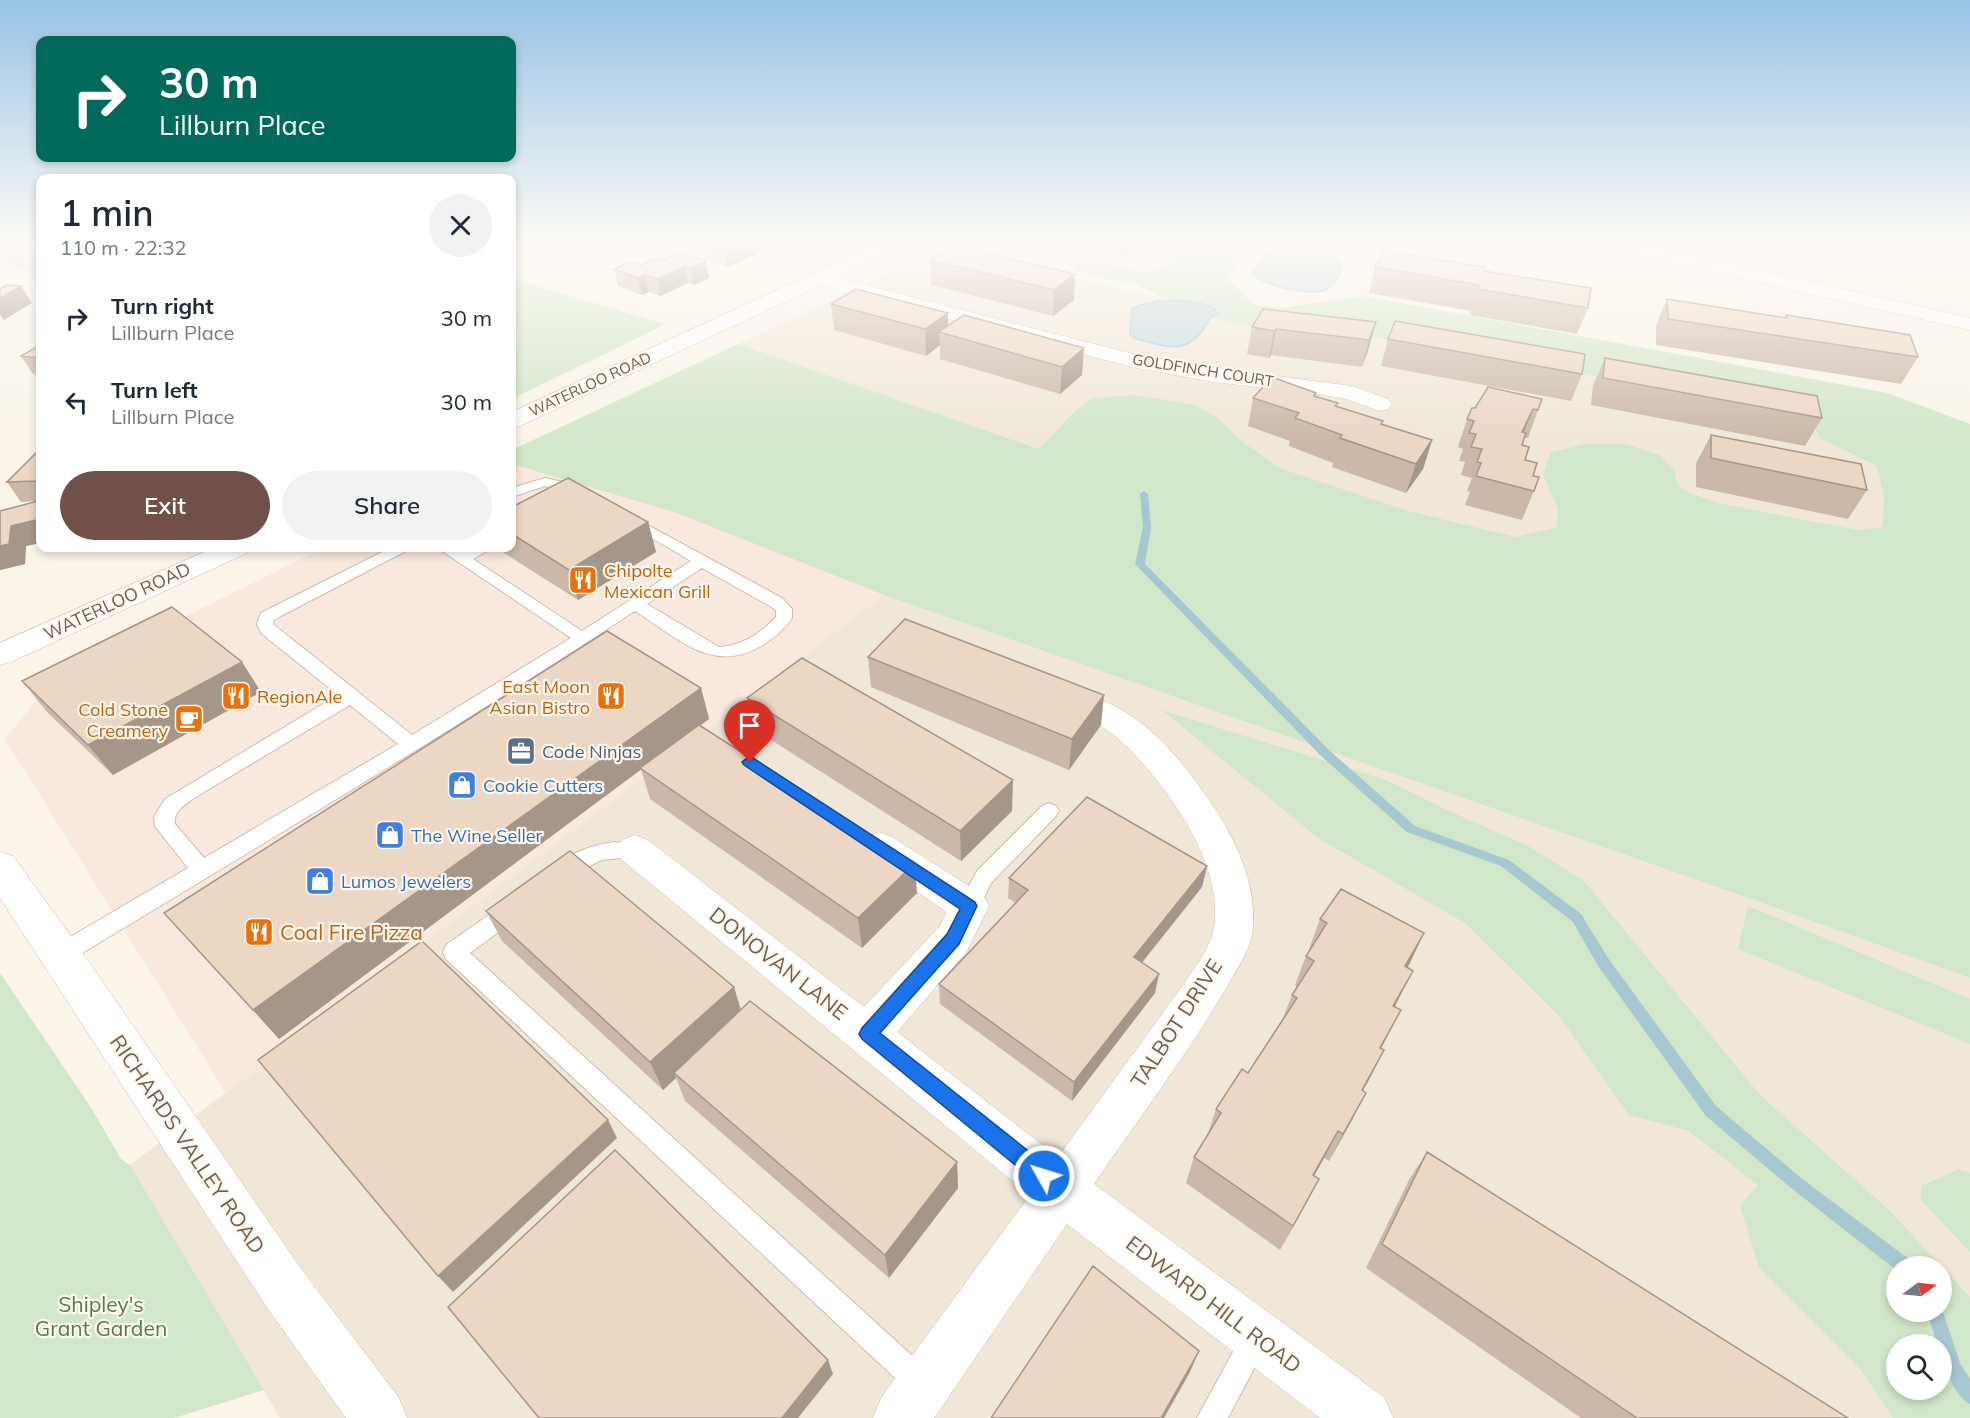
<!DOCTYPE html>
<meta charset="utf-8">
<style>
:root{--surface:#fff;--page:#f2f2f3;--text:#1f2937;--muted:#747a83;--accent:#705048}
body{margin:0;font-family:Mulish,sans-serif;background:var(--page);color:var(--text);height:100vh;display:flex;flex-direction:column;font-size:22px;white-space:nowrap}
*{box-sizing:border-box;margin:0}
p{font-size:20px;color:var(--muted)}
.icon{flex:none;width:33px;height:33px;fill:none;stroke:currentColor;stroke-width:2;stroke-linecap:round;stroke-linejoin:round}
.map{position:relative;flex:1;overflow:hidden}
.side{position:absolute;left:36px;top:174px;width:480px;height:378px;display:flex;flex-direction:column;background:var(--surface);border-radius:12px;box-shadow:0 3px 9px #0003}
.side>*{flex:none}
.top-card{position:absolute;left:36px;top:36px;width:480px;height:126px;border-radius:12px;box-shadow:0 3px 9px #0003;background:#00695c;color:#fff;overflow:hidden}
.needle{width:39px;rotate:75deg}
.buttons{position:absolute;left:1886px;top:1256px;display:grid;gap:12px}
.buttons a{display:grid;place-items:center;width:66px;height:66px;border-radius:50%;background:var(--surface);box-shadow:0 3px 9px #0003;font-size:30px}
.pin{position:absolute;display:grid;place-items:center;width:51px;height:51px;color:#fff;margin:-62px -26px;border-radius:50% 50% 50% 0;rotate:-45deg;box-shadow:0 0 6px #0007}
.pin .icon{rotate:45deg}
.me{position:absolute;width:66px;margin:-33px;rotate:309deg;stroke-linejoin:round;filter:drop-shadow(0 0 4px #0008)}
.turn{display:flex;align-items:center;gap:21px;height:126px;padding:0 24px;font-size:27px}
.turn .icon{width:78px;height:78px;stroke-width:2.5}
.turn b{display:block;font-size:42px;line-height:51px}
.round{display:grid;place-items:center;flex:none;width:63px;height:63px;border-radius:32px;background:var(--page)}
.summary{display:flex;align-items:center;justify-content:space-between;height:102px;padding:0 24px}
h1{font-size:36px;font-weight:600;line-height:45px}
.button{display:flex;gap:12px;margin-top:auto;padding:12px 24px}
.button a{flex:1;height:69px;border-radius:36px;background:var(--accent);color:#fff;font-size:24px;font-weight:600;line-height:69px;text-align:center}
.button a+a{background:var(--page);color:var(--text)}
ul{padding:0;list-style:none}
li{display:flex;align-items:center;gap:18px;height:84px;padding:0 24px}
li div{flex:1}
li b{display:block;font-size:22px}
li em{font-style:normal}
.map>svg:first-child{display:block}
.residential{fill:#f0e7d8;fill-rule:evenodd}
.commercial{fill:#f8e8de}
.green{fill:#d2e6c9;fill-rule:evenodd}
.water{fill:#bfdae1;stroke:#a7c8d1;stroke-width:1.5}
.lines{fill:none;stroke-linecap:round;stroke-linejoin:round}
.stream{fill:#a7c8d1;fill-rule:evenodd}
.lane-casing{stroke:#cbbdb0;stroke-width:2}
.street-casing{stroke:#cbbdb0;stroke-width:1}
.secondary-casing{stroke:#cdbeae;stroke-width:1}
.lane{fill:#fff;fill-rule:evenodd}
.street{fill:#fff;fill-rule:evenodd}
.secondary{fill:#fff;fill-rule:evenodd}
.wall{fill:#cbb8a9}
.shaded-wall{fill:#a59689}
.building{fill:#ecd6c4;stroke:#a59689;stroke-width:1.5}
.route{fill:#1a73e8;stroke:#114b97;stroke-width:1.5}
.labels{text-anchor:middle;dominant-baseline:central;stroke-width:4.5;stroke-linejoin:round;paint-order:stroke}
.far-street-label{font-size:15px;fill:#715e50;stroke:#fdf8ef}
.food-label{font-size:18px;fill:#c56008;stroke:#fdf8ef;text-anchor:start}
.street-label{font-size:18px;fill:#715e50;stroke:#fdf8ef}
.service-label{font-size:18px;fill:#4e5e75;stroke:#fdf8ef;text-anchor:start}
.shop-label{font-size:18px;fill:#366cbe;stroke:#fdf8ef;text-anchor:start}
.near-food-label{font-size:21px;fill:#c56008;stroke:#fdf8ef;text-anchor:start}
.near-street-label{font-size:21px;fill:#715e50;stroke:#fdf8ef}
.near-park-label{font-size:21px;fill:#567a4c;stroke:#fdf8ef}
</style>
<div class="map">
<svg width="1970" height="1418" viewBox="0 0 1970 1418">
<rect width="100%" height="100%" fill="#faf4e9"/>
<path class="residential" d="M942,248L1173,301L1189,302L1218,313L1210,316L1247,326L1342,332L1787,410L1813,423L1819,438L1877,466L1884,498L1882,527L1858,530L1719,503L1690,493L1677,484L1675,471L1625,444H1587L1550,452L1543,475L1558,509L1557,527L1516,537L1409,511L1280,468L1239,439L1219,419L1092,398L1074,412L1039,449L738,344Z
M884,595L1754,900L1970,978V1418H280L130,1165ZM1896,1266H1941V1311H1896ZM1896,1344H1941V1389H1896Z"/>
<path class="commercial" d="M512,464L677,513L884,595L226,1093L5,739L35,702L93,662L324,548H512Z"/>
<path class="green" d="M0,242H40V276L0,261Z
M1181,242L1234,247L1242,259L1226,277L1253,304L1280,308L1363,296L1888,393L1970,424V978L1754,900L884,595L677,513L512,464V450L738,344L1039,449L1074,412L1092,398L1134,395L1173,401L1196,405L1219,419L1239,439L1280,468L1409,511L1516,537L1557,527L1558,509L1543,475L1550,452L1587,444H1625L1659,455L1675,471L1677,484L1690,493L1719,503L1858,530L1882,527L1884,498L1877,466L1819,438L1813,423L1787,410L1342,332L1247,326L1209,317L1203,304L1173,301L1156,295L1132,281H1112L1077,271L1069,262L1099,263L1142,272L1158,270L1171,259L1166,253L1165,244Z
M512,279L666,324L512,399Z
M1162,710L1386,780L1447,810L1528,846L1584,881L1760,1095L1889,1210L1970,1297V1418H1893L1861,1370L1759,1268L1740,1206L1758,1185L1689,1131L1629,1115L1559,1016L1465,923L1318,838ZM1896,1266H1941V1311H1896ZM1896,1344H1941V1389H1896Z
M1748,906L1970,999V1044L1738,949Z
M0,973L90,1106L121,1159L130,1165L264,1390L174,1418H0Z
M1959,1169L1970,1173V1252L1921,1200V1186Z"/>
<path class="water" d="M1285,244C1306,247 1332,247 1342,268C1338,278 1335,286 1325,290C1309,296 1263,286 1252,273C1260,260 1270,247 1285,244Z
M1157,301C1174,301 1206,298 1218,313C1209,317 1208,322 1203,330C1184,357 1160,345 1134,338L1130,334L1132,309L1140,305Z"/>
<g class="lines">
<path class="stream" d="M1144,491L1148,494L1151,527L1145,564L1329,750L1415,826L1509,860L1581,914L1608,958L1716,1106L1801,1178L1910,1260L1912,1266H1896V1270L1791,1188L1706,1116L1598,966L1573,922L1501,866L1407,832L1321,756L1135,564L1143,527L1140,494Z
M1941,1306L1960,1363L1970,1379V1404C1954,1397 1941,1361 1941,1344H1937L1927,1311H1941Z"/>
<g class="lane-casing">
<path id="lane" d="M1004,242H1040C1032,247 1012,247 1004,242Z
M545,478L572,484L585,491L578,495L545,486L512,497V488Z
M631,516L782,598L792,609V618C784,630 773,639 761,646C713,675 676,637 635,611C449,733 259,846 69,961L61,964L53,961L50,954L53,947L188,868L155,826L154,817L165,799L338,695L261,633L257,624L261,613L390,548H408L406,551L281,616L274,620L273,624L412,735L571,638L442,551L440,548H457L463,552L471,548H489L487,551L473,559L582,631L691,561L626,523L624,520ZM702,568L770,606L776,610V617C761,633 742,646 719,647L647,604ZM350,705L398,744L204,858L175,824C173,811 185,805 194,798Z
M1049,803L1056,806L1059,811L1056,816L991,883L977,912L969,915L961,912L958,906L977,871L1042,806Z
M613,842L642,844L645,850L642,856L601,860L563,881L556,879L553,873C562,854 594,845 613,842Z
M511,902L519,905L522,911L519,917L470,953L930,1372L935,1382L930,1392L920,1397L910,1392L446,959L443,952L446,945L503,905Z
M1256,1324L1266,1328L1270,1338L1228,1418H1197L1246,1328Z"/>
</g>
<g class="street-casing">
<path id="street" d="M1598,242H1634L1970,318V330L1607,248L1601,246Z
M818,273L1133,354L1214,368L1352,386L1388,399L1392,404L1388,409L1380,411L1346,399L1318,394L1214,382L1132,367L811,283L808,279L811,275Z
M1060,685C1128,704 1161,733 1202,790C1231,830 1256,876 1253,927C1252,947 1238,967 1228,985C1188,1054 1139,1118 1094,1184L1385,1398L1393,1418H1320L1067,1224L934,1418H873L881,1398L1030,1195L622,860L616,850L622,840L635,835L648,840L864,1007L939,927L947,912L866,857L860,847L866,837L879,832L892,837L983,895L989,906L967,951L897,1032L1058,1157C1093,1109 1128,1061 1163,1013C1177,993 1205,958 1212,936C1229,876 1176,799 1137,757C1126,745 1113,733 1099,725C1082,716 1054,713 1044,696L1048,688Z
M0,852L13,856L75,942L302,1270L399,1398L407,1418H346L266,1306L0,898Z"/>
</g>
<g class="secondary-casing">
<path id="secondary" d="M882,242H907L904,246L520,426L512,428V412Z
M213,548H249L245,554L11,662L0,665V643Z"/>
</g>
<use href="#lane" class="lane"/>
<use href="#street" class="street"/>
<use href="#secondary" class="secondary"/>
</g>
<path class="wall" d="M1077,242H1141L1122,256L1076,246Z
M704,243L761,250L757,252V254L727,267L707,259Z
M930,260L1075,274L1074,300L1053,316L931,285Z
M663,261H706L709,278L693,285L688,283L660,296L649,292L642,295L618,286L614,269L641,265Z
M1375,267L1484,271L1588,308L1577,334L1470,315L1471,311L1369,293Z
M1667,299L1785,318L1786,315L1918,357L1901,384L1656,345V325Z
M831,304L948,326L964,315L1082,375L1060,394L940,359V345L926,356L834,330Z
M1376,322L1369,348L1362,367L1271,355L1269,358L1247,354L1252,327Z
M1388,339L1582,374L1571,401L1381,366Z
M40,345V375L33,374L21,356Z
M1605,358L1822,418L1805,446L1591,405L1593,385Z
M1316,393V397L1337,406L1383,421L1382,425L1432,440L1423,469L1406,493L1332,467L1333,463L1289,446L1290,441L1248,426L1253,398Z
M1542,399L1528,438H1524L1522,445L1525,460L1533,476L1534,491L1522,520L1465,505L1470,492L1467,491L1472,478L1461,475L1465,462L1459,461L1463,449L1458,447L1467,419L1475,408Z
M1711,435L1867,490L1848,519L1696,487V463Z
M40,449V501H38L40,504V543L26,546L25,564L0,570V511L38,501L21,502L7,482Z
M512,507L648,522L656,552L578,600L498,549V548H512Z
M868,657L1101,725L1069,770L871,687Z
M22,681L261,692L113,775L47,712Z
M701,688L709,719L700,725L917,893L862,948L650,799L641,769L279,1039L164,913Z
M747,698L1012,811L961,861L754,729Z
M1207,866L1202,887L1142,963L1155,993L1072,1101L940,1004L939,984L1016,903L1008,898L1009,878Z
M486,911L734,987L741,1009L957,1162L958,1188L889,1278L685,1101L676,1078L663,1090L502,941Z
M1320,919L1407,968L1398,1000L1395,1007L1386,1039L1381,1048L1384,1050L1363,1090L1352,1120L1329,1161L1324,1158L1314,1176L1319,1179L1280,1250L1186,1183L1194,1157L1208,1134L1216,1109L1248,1073L1283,1018L1292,995L1297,987L1295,985L1306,956L1310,949H1309Z
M1427,1152L1848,1418H1581L1366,1268L1410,1178Z"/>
<path class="shaded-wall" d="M743,242H760L761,250L757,252V254L727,267L724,250Z
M1124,242H1141L1122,256Z
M706,261L709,278L693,285L690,268Z
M685,266L688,283L660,296L657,279Z
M1075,274L1074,300L1053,316L1054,290Z
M645,275L649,292L642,295L638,278Z
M21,286L32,303L4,320L0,315V298Z
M948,313V335L939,332L940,345L926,356L925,329Z
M1376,322L1369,348L1362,367L1369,340Z
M1276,329L1271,355L1269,358L1274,331Z
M1084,348L1082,375L1060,394L1062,367Z
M1533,409L1522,437V432Z
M1432,440L1423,469L1406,493L1416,464Z
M40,519V543L26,546L25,564L0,570V546L11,526Z
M648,522L656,552L578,600L569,570Z
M242,662L261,692L113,775L88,745Z
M701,688L709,719L279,1039L253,1010Z
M1104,695L1101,725L1069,770L1072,739Z
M1013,780L1012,811L961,861L960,831Z
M915,863L917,893L862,948L858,918Z
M1207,866L1202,887L1130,977L1134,957Z
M1424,933L1410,963L1391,996L1405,966Z
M1413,971L1398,1000L1379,1035L1393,1006Z
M1159,974L1155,993L1072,1101L1074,1082Z
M734,987L742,1016L674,1073L676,1078L663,1090L650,1062Z
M1401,1010L1386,1039L1366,1076L1380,1048Z
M1384,1050L1370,1078L1348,1117L1362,1090Z
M1366,1093L1352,1120L1329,1161L1343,1134Z
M608,1120L617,1138L453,1292L438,1276Z
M1338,1131L1324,1158L1300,1201L1313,1175Z
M957,1162L958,1188L889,1278L885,1255Z
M1319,1179L1306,1204L1280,1250L1293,1226Z
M1199,1351L1190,1372L1164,1418H1161Z
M828,1360L833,1374L798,1418H782Z"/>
<path class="building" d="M743,242L724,250L704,243L705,242Z
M953,245L1075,274L1054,290L930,260Z
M1384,251L1485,267L1484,271L1591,288L1588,308L1478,289L1479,285L1375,267Z
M678,254L706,261L690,268L685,266L657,279L645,275L638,278L614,269L631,262L641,265L657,258L663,261Z
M7,285L21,286L0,298V289Z
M856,289L948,313L925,329L831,304Z
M1667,299L1787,318L1786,315L1910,335L1918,357L1668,319Z
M1263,309L1376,322L1369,340L1276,329L1274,331L1252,327Z
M964,315L1084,348L1062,367L939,332Z
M1395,321L1585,354L1582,374L1388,339Z
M40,345V358L21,356Z
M1605,358L1817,396L1822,418L1603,378Z
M1272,377L1316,393L1314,396L1338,403L1335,406L1383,421L1381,424L1432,440L1416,464L1340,438L1342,435L1295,418L1299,413L1253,398Z
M1488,387L1542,399L1538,410L1533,409L1522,432L1526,433L1522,445L1529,447L1525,460L1537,463L1533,476L1539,477L1534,491L1476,476L1481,463L1477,462L1482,449L1471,447L1476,434L1469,433L1474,421L1467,419L1472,408H1475Z
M1711,435L1861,464L1867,490L1711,458Z
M40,449V481L7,482Z
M568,478L648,522L569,570L512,534V507Z
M38,501V504H40V519L11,526L9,544L0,546V511Z
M172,607L242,662L88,745L22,681Z
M905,619L1104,695L1072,739L868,657Z
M607,631L701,688L253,1010L164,913Z
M802,658L1013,780L960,831L747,698Z
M699,725L915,863L858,918L640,768Z
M1087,797L1207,866L1134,957L1159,974L1074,1082L939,984L1028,890L1009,878Z
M570,851L734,987L650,1062L486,911Z
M1341,889L1424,933L1405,966L1413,971L1393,1006L1401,1010L1380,1048L1384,1050L1362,1090L1366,1093L1343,1134L1338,1131L1313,1175L1319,1179L1293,1226L1194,1157L1221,1113L1216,1109L1242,1069L1248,1073L1297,998L1292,995L1314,961L1306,956L1327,923L1320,919Z
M422,941L608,1120L438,1276L258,1060Z
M750,1001L957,1162L885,1255L674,1073Z
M615,1150L828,1360L782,1418H539L448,1307Z
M1427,1152L1848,1418H1637L1382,1244Z
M1093,1266L1199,1351L1161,1418H991Z"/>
<linearGradient id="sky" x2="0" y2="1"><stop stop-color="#97c3e5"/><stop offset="0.55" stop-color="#fdfaf5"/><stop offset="1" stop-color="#fdfaf5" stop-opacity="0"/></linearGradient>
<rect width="1970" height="441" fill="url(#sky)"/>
<path class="route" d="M750,756L975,902L977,906L959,944L880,1033L1051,1169L1054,1176L1051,1183L1044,1186L1037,1183L862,1039L859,1034L862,1028L947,934L960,909L744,765L742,762Z"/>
<defs>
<g id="restaurant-square" transform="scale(1.5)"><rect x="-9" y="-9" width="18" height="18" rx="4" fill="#e8710a" stroke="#fdf8ef"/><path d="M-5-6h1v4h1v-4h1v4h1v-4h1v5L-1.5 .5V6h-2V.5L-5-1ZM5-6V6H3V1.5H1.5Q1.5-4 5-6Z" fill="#fff"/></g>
<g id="cafe-square" transform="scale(1.5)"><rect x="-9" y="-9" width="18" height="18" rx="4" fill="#e8710a" stroke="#fdf8ef"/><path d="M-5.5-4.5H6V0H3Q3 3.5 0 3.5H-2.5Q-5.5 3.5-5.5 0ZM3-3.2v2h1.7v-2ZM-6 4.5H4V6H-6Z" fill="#fff"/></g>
<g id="office-square" transform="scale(1.5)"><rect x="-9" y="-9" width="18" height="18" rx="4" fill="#5c6f8a" stroke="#fdf8ef"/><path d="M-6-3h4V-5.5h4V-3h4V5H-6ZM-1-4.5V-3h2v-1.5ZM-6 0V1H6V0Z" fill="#fff"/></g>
<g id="shop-square" transform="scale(1.5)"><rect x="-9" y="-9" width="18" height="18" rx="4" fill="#3f7fe0" stroke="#fdf8ef"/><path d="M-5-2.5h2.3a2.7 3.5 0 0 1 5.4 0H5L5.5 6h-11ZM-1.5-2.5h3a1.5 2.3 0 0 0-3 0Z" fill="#fff"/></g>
</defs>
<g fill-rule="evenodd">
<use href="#restaurant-square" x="583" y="580"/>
<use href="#restaurant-square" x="236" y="696"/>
<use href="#restaurant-square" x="611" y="696"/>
<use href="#cafe-square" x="189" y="719"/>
<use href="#office-square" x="521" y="751"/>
<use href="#shop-square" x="462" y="785"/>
<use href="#shop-square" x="390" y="835"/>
<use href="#shop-square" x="320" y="881"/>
<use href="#restaurant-square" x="259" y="932"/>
</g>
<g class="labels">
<g class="far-street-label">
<text transform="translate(1203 370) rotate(9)">GOLDFINCH COURT</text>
<text transform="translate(590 384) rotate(-25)">WATERLOO ROAD</text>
</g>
<g class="food-label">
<text x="604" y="570">Chipolte<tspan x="604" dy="21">Mexican Grill</tspan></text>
<text x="590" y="686" text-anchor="end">East Moon<tspan x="590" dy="21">Asian Bistro</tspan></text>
<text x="257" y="696">RegionAle</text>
<text x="168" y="709" text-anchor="end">Cold Stone<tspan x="168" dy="21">Creamery</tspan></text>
</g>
<g class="street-label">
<text transform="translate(117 601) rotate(-25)">WATERLOO ROAD</text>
</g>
<g class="service-label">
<text x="542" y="751">Code Ninjas</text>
</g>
<g class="shop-label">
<text x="483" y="785">Cookie Cutters</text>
<text x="411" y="835">The Wine Seller</text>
<text x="341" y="881">Lumos Jewelers</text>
</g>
<g class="near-food-label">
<text x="280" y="932">Coal Fire Pizza</text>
</g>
<g class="near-street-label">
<text transform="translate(779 963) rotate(38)">DONOVAN LANE</text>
<text transform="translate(1176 1023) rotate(-57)">TALBOT DRIVE</text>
<text transform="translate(188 1144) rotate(56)">RICHARDS VALLEY ROAD</text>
<text transform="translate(1214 1304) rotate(37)">EDWARD HILL ROAD</text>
</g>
<g class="near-park-label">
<text x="101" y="1304">Shipley's<tspan x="101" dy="24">Grant Garden</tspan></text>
</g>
</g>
</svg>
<div class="buttons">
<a><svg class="needle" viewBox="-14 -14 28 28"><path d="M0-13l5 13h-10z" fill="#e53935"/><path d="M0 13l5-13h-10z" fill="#747a83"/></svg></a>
<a><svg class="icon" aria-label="search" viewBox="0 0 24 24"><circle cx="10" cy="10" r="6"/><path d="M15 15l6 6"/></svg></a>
</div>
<div class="pin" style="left:750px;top:762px;background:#d93025"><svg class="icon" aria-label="arrive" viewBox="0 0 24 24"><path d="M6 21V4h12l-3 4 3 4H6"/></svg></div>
<svg class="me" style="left:1044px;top:1176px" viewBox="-20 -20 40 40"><circle r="17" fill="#1a73e8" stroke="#fff" stroke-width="3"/><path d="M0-11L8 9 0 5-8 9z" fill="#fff"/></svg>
<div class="top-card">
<div class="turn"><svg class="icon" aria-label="right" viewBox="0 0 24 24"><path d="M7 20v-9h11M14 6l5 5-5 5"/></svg><div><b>30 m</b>Lillburn Place</div></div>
</div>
<section class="side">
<div class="summary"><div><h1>1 min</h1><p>110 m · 22:32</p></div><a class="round"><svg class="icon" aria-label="close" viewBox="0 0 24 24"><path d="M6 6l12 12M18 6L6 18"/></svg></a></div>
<ul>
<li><svg class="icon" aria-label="right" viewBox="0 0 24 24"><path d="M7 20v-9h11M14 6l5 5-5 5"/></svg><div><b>Turn right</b><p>Lillburn Place</p></div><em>30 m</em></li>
<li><svg class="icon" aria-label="left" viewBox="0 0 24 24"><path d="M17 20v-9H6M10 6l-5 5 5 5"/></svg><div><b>Turn left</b><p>Lillburn Place</p></div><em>30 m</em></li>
</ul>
<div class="button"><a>Exit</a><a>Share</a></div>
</section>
</div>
